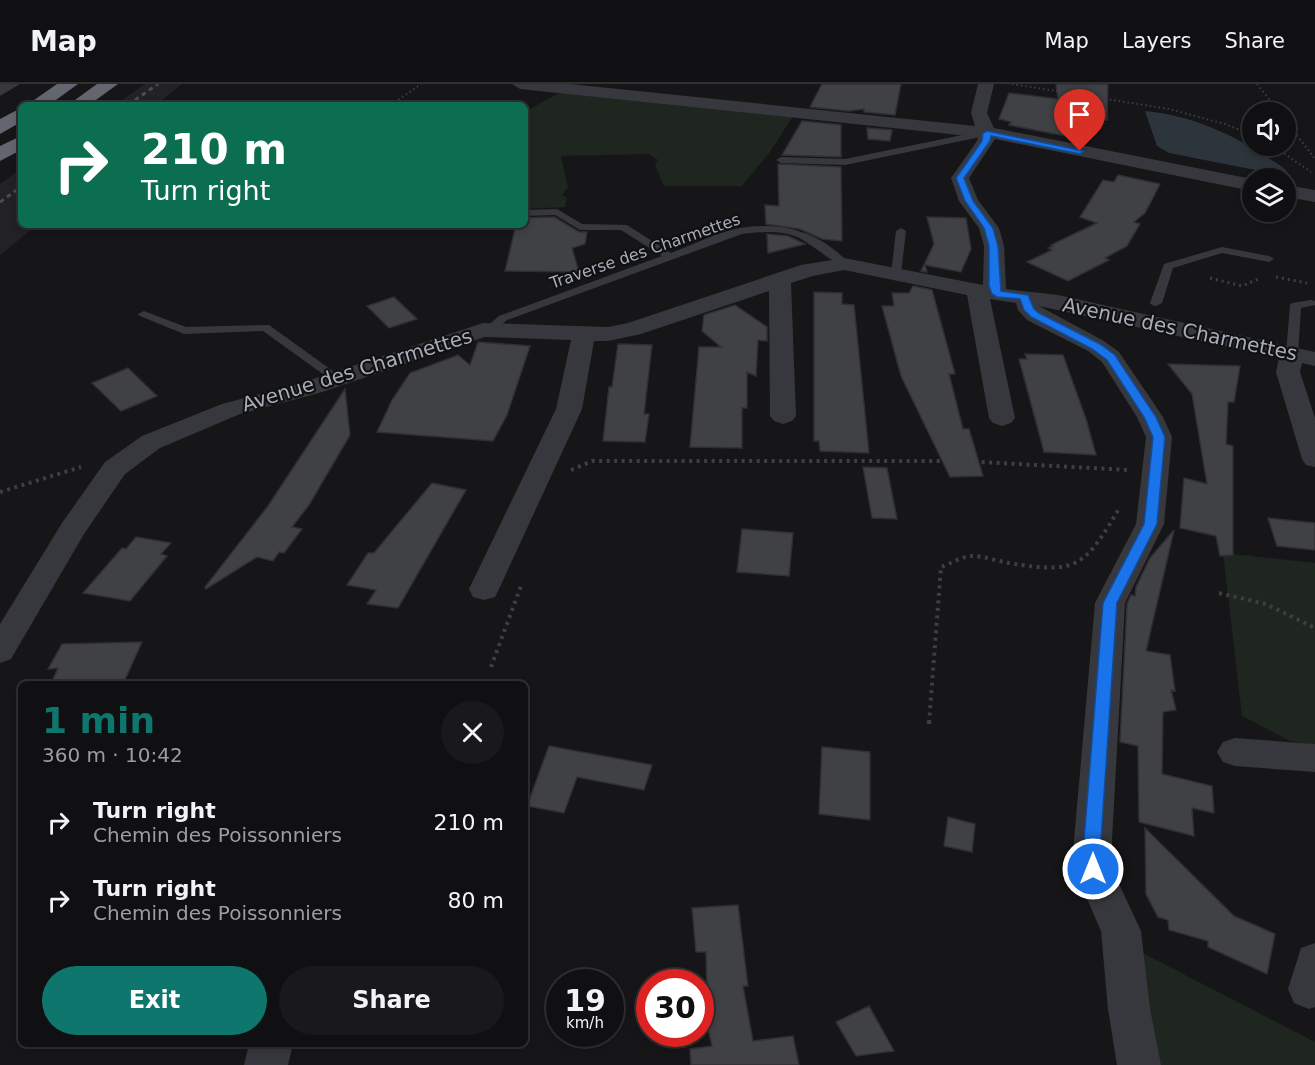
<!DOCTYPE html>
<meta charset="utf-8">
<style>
:root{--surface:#101012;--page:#19191b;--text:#f1f3f6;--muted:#9c9d9f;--line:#303032;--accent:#0f766e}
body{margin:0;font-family:"DejaVu Sans",sans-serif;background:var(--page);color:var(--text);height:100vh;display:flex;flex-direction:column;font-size:22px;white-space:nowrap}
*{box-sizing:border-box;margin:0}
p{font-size:20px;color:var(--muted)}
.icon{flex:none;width:33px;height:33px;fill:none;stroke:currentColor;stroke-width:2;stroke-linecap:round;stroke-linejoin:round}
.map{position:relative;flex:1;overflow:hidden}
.details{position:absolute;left:18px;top:597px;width:510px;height:366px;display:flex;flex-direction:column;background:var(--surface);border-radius:9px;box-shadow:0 3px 9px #0003,0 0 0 2px var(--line)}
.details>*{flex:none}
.top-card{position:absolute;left:18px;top:18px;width:510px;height:126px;border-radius:9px;box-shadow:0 3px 9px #0003,0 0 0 2px var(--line);background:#0b6e4f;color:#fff;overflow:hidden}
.fabs{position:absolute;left:1242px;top:18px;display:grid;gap:12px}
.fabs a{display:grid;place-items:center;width:54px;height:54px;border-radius:50%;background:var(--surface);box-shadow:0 3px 9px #0003,0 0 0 2px var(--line);font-size:30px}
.speed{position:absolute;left:546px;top:885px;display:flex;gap:12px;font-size:30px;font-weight:700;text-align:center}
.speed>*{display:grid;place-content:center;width:78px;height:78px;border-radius:50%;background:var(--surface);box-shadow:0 3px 9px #0003,0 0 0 2px var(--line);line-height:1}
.speed small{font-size:15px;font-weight:400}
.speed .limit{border:9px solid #d22;background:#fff;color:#111}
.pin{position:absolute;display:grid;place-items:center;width:51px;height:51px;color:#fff;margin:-62px -26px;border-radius:50% 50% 50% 0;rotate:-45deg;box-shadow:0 0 6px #0007}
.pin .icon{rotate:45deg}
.me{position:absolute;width:66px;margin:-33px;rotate:0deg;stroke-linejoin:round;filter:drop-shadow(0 0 4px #0008)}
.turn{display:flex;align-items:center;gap:21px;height:126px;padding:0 24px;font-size:27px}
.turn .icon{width:78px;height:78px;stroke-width:2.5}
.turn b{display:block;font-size:42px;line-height:51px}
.round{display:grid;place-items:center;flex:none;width:63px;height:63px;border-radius:32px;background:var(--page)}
.head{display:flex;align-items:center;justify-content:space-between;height:102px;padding:0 24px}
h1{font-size:36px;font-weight:600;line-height:45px;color:var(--accent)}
.button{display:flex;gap:12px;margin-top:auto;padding:12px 24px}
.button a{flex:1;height:69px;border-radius:36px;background:var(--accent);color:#fff;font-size:24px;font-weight:600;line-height:69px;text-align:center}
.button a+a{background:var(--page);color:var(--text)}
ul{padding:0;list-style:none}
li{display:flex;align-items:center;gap:18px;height:78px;padding:0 24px}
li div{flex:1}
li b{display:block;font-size:22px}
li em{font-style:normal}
header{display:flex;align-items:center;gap:36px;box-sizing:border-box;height:84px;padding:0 30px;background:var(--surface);border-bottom:2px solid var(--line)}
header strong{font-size:28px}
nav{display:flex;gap:33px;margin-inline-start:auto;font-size:21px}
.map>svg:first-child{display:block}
.built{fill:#222225}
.green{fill:#1e261f}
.water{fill:#2c353c}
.building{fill:#404145;stroke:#303034;stroke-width:1.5}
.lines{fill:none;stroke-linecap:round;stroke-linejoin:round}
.path-far3{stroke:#3d3f44;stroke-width:2;stroke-dasharray:1.5 3;stroke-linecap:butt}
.path-far2{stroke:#3d3f44;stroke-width:3;stroke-dasharray:2 4;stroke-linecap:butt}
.path-far1{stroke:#3d3f44;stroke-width:4;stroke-dasharray:3 4.5;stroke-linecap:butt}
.path{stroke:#3d3f44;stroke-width:4.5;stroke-dasharray:4 6;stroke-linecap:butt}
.lane{fill:#37383d;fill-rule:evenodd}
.street{fill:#37383d;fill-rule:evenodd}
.highway{fill:#63666e;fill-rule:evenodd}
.rail{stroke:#4a4c52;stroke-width:3;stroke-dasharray:4.5 4;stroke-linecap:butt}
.route{fill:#1a73e8;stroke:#114b97;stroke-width:1.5}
.labels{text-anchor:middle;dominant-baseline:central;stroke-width:4.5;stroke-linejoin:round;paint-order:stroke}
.far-street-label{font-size:16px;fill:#a8adb8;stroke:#111113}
.street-label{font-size:20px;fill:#a8adb8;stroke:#111113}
</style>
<header>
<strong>Map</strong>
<nav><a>Map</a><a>Layers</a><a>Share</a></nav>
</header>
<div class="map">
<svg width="1315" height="981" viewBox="0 0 1315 981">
<rect width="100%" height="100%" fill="#161618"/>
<path class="built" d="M145,0H182L156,21H115Z
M21,85V141H37L0,171V100Z"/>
<path class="green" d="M561,8L793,32L770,68L742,102H664L655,81L658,76L648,70L561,72L568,103L562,111L567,114L565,123L525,125V34L532,24Z
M1223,469L1315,479V661L1290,657L1242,632Z
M1133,864L1315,958V981H1150Z"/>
<path class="water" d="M1145,27C1190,31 1233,50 1270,75C1276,79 1284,83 1288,89L1281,91L1169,69L1157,62Z"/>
<path class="building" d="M822,0H901L895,31L864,28V25L849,27L810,23Z
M1056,0H1108L1107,36H1103L1104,39L1090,38L1081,55L1009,41L1011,38L999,35L1009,9L1058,15Z
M802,37L841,41V73L782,71Z
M867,44L892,46L890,57L868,55Z
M778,80L841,83L842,157L822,155L800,145L766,140L765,121L779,122Z
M1118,91L1160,100L1145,129L1134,138L1140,140L1127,162L1105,174L1109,176L1068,197L1027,178L1052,166L1048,164L1053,162L1051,161L1097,139L1080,133L1103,96L1114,98Z
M554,133L579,148H587L585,160L572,164L579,188L505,187L516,141H525V134Z
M927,133L966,134L971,165L961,188L925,181L927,188L921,187L934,160Z
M767,150L788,152L805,160L768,169Z
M913,202L932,206L955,290H949L963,345H969L983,392L950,393L901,292L882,222H894L892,209H909Z
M814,208L842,209V220L854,221L869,369L820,367L819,357H814Z
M394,213L417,235L389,244L367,222Z
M735,221L767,243V257L758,256L756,292L747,288V324H742V364L690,363L699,263H721L702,247L704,231Z
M478,258L530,262L507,331L493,357L377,348L392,316L410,289L458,271L470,281Z
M618,260L652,261L644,330H649L645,358L603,357L609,303H612Z
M1025,270L1063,271L1086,335L1096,371L1044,368L1019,275H1027Z
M1168,280L1240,282L1234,318H1228L1226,360L1233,362V471L1220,472L1216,452L1180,444L1184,394L1207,400L1192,310Z
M128,284L157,312L121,327L92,299Z
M345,305L350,351L309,421L292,443L302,445L284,469L279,468L273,477L257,473L206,505L205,503L268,422Z
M863,383L887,384L897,435L872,434Z
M432,399L466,406L398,524L367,520L376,506L347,501L368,469H374Z
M1268,434L1315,439V466L1277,462Z
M742,445L793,449L789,492L737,488Z
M1174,446L1146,567L1170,571L1175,607L1171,606L1176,626L1163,628L1162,690L1212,702L1214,729L1192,724L1194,752L1139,738L1138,662L1120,658L1127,520L1131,511L1135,512L1136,503L1150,474Z
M136,453L171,459L161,470L167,472L130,517L83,509L122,464L126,465Z
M142,558L123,600H51L58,584L48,585L62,560Z
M549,662L652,681L644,706L577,693L564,729L527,722Z
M822,663L870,668V736L819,730Z
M948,733L975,740L972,768L944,762Z
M1145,744L1234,832L1275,850L1267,890L1208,863V857L1169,846L1168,836L1158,833L1146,810Z
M738,821L748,902H743L753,957L793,952L799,981H691L690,965L712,962L706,936L708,935L706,868H696L692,824Z
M869,922L894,967L856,972L836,938Z"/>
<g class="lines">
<path class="path-far3" d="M1012,0L1169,25L1225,40L1252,51
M1257,0L1279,28
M391,21L421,0
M1286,37L1315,75
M1273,62L1311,88"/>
<path class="path-far2" d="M1276,193L1307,199
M1210,194L1242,202L1261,194"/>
<path class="path-far1" d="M571,386L592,377H962L1129,386
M0,408L81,383
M1219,509L1266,520L1315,544
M491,583L521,502
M929,639L941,483C950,480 962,472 972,472C984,472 997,477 1009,479C1078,491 1085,482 1120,423"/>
<path class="path" d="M929,640V637"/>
<path class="lane" d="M987,46L991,49L990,51L845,81L781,79L776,76L781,73L845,75Z
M557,125L582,140L627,141L671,169C693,161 717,148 740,144C781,137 822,148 849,180L848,182C837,184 809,157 795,152C778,146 759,148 742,150L507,236L493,248H485V244L499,232L662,172L621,146H580L555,131L525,132V126Z
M901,144L906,147L901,190L896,193L891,190L896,147Z
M1222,163L1269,172L1274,175L1269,178L1222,169L1173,184L1162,219L1156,222L1152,221L1150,219L1164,180Z
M1311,216L1315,217V221L1301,224L1298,270L1292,274L1288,273L1286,270L1290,221L1292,219Z
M144,227L186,243L269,241L344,295L338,299L334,298L263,247L184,250L140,232L138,230Z"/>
<path class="street" d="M0,0H20L0,12Z
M512,0H570L975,42L971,29L978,0H994L987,29L994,44L1252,95V107L995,55L969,94L978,116L999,144L1004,162L1006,205L1058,211L1315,268V282L1302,279L1300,288L1315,334V383L1306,381L1302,375L1276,288L1279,274L1039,222L1104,257L1119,268L1163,333L1172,353L1164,440L1125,519L1112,756V785L1141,847L1150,925L1161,981H1117L1108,925L1101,847L1074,785V756L1095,519L1136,440L1146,353L1137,333L1102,278L1088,267L1027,236L1018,226L1016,219L990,215L1015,334L1011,339L1002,342L993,339L989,334L967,211L844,186L813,192L791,199L796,332L792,337L783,340L774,337L770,332L769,207L641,250L608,257H594L582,325L499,505L495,513L484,516L473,513L469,505L556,325L571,256L485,253L319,309L240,330L160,364L125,390L84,450L11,575L0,579V540L62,439L105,378L142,352L222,320L301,299L483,239L608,243L628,239L801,181L844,174L983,201L984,162L979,144L959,117L951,94L977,57L978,53L520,5Z
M1286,101L1315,106V118L1286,113Z
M1235,654L1315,660V688L1235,682L1223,678L1217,668L1223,658Z
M1315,859V923L1309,925L1294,919L1288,905L1301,864Z
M249,960H293L288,981H244Z"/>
<path class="highway" d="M57,0H78L49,21H27Z
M97,0H118L89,21H68Z
M21,24V38L0,50V35Z
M21,52V66L0,77V62Z"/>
<path class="rail" d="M128,21L158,0
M0,118L21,103"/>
</g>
<path class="route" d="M987,47L1084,67L1080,70L991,52L990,57L964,94L973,117L993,144L998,162L1001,207L1028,211L1034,225L1039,229L1100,260L1115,271L1156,333L1165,353L1157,440L1117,519L1101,756V785L1099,790L1093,793L1087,790L1084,785V756L1103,519L1144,440L1153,353L1144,333L1107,276L1092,265L1031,233L1024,226L1020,215L997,213L992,210L989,202V162L984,144L965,117L956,94L982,57L983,49Z"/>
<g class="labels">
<g class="far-street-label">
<text transform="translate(645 167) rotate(-19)">Traverse des Charmettes</text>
</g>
<g class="street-label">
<text transform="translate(1180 245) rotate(12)">Avenue des Charmettes</text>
<text transform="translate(357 286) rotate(-17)">Avenue des Charmettes</text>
</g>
</g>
</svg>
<div class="fabs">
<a><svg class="icon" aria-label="sound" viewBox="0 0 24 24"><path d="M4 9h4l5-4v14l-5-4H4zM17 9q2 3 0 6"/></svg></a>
<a><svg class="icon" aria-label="layers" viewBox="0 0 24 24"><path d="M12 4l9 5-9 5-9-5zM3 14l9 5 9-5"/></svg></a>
</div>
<div class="speed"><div>19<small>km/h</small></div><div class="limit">30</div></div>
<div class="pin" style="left:1080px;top:67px;background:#d93025"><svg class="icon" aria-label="arrive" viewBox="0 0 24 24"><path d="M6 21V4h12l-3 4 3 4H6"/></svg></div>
<svg class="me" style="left:1093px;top:785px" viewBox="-20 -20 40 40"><circle r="17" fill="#1a73e8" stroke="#fff" stroke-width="3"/><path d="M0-11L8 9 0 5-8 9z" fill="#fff"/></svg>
<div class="top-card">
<div class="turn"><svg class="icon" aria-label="right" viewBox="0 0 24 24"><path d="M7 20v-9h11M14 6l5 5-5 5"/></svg><div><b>210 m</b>Turn right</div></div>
</div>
<section class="details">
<div class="head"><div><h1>1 min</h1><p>360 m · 10:42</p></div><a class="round"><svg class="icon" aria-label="close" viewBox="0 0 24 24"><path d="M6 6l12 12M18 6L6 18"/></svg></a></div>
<ul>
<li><svg class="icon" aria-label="right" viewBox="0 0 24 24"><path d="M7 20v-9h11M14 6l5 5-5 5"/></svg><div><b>Turn right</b><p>Chemin des Poissonniers</p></div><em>210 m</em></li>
<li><svg class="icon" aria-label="right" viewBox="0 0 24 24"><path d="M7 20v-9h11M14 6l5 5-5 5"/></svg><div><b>Turn right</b><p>Chemin des Poissonniers</p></div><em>80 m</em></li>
</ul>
<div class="button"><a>Exit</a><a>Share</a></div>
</section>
</div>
